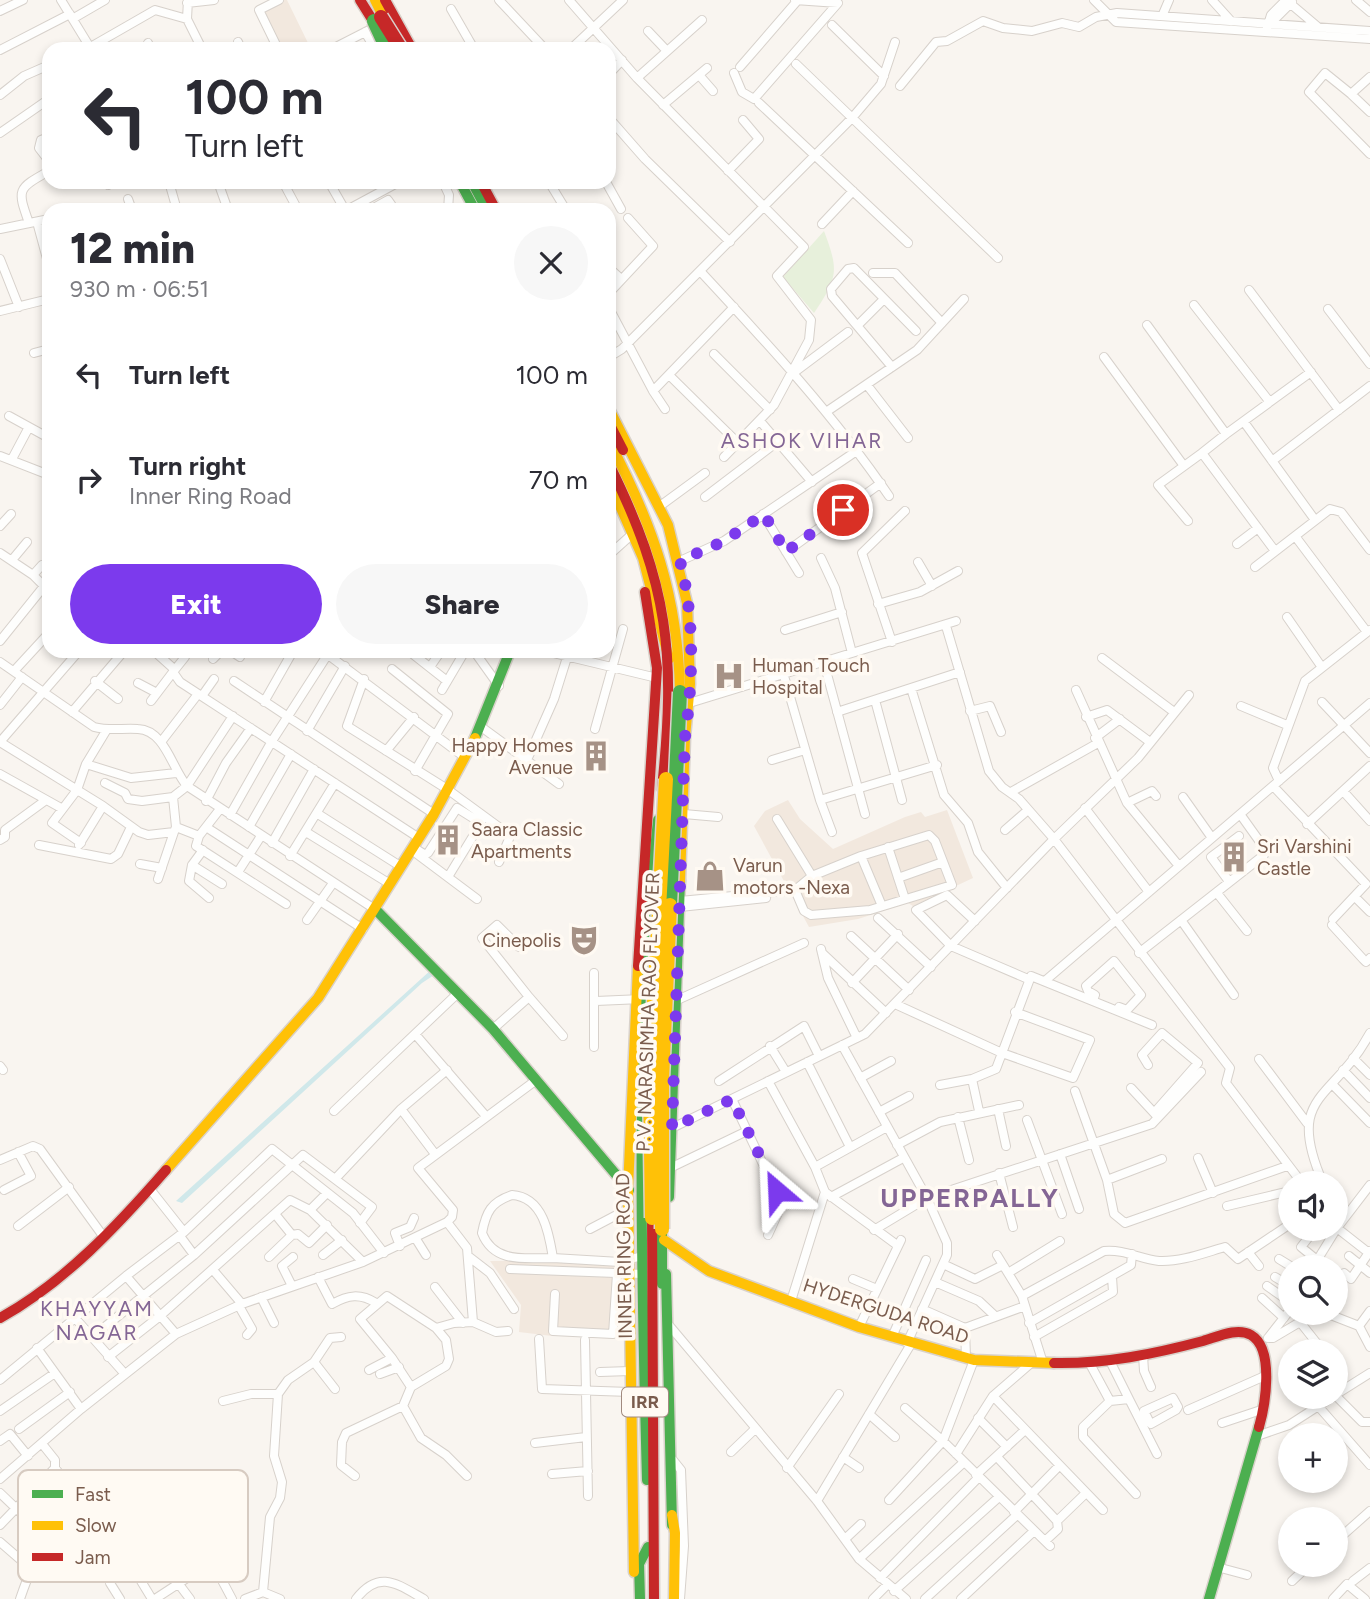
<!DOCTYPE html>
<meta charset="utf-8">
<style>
:root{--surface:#fff;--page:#f7f7f7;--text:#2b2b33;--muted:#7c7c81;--accent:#7c3aed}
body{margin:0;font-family:Figtree,sans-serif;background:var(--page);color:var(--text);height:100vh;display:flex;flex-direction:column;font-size:26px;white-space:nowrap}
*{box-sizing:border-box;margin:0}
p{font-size:23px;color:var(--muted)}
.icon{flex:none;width:38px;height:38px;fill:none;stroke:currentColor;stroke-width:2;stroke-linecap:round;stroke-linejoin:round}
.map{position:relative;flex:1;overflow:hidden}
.sheet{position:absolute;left:42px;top:203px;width:574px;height:455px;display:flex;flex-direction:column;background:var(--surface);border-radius:21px;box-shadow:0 4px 10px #0003}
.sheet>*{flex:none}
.top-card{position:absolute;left:42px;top:42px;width:574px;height:147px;border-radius:21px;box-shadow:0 4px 10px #0003;background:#fff;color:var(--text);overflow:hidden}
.tools{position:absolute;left:1278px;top:1171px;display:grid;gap:14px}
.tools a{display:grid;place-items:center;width:70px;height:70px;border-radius:50%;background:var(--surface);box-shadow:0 4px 10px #0003;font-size:35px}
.pin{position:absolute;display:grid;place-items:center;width:60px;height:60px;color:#fff;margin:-30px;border:4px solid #fff;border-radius:50%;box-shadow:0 2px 7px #0007}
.me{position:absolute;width:77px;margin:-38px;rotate:334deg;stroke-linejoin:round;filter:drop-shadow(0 0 5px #0008)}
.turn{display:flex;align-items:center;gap:24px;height:147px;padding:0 28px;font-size:32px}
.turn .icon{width:91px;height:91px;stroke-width:2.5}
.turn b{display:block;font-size:49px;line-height:60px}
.round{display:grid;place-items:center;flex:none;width:74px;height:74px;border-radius:37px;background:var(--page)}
.head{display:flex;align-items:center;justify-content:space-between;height:119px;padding:0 28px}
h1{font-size:42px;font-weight:800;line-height:52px}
.primary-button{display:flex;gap:14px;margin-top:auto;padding:14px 28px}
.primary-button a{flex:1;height:80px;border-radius:42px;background:var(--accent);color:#fff;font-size:28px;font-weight:800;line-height:80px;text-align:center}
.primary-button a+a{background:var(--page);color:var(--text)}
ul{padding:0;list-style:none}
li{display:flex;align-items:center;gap:21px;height:105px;padding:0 28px}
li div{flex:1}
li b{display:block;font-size:26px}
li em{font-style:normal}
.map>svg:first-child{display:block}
.residential{fill:#f2e8de}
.green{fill:#e7f0db}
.water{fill:#d0e8ea}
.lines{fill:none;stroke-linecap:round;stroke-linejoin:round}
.street-casing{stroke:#d7d1cb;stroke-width:10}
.fast-casing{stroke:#d9d2cb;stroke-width:13}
.slow-casing{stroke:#d9d2cb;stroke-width:13}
.jam-casing{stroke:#d9d2cb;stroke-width:13}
.street{stroke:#fefefd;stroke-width:8}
.fast{stroke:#4caf50;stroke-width:10}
.slow{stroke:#ffc107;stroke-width:10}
.jam{stroke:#c62828;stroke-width:10}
.fast-bridge-casing{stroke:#dad1cc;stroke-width:17;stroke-linecap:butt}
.slow-bridge-casing{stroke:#dad1cc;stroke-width:17;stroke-linecap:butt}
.jam-bridge-casing{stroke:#dad1cc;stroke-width:17;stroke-linecap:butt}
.fast-bridge{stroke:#4caf50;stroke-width:14}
.slow-bridge{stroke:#ffc107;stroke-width:14}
.jam-bridge{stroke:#c62828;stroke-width:14}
.route{stroke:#7c3aed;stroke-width:12;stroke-dasharray:0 21.6}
.labels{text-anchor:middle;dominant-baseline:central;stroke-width:7;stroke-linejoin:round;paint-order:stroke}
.shield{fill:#fffaf3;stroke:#a28b7f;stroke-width:2}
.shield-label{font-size:18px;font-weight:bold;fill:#7a5c4d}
.poi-label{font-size:19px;fill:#7a5c4d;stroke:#fffaf3;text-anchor:start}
.street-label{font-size:19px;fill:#7a5c4d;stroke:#fffaf3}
.neighbourhood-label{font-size:21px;letter-spacing:2px;fill:#846695;stroke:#fffaf3}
.district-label{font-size:26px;font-weight:bold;letter-spacing:2px;fill:#846695;stroke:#fffaf3}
.key{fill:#fffaf3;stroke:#d7cbc1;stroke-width:2}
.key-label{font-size:19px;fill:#7a5c4d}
</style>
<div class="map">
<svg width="1370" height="1599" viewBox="0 0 1370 1599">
<rect width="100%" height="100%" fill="#f9f5f0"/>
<path class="residential" d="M271,0H287L308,43L296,49H274L255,8Z
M788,800L800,819L833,849L905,817L921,812L925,817L947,810L973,878L913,906L908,903L858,919L809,927L754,826L765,811Z
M548,1260L616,1265L620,1277L622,1336H552L519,1332L521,1305L490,1261Z"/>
<path class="green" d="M824,231C839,271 838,277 814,313L783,277Z"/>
<path class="water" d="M432,969L437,973L422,983L182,1203L176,1201Z"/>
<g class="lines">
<g class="street-casing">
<path id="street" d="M61,0L91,49
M188,0L187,19L202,49
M499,0L545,49
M569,0L637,78L804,247L777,276L811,320L809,340L774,405L724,457
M1094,0L1116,22L1370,39
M1212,0L1231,21
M1286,0L1318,27
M1356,0L1370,12
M187,3L214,0
M451,9L474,49
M0,11L23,0
M1163,14L1169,0
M74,18L105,0
M1271,19H1275L1292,2
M832,25L884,76
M1267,28L1271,15L1286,0
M648,31L667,51
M365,32L375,49
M238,42L241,49
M148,43L151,49
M87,49L155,10L187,19
M278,49L259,10L279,0
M332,49L375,27
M571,49L623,0
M0,50L70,14
M796,64L998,258
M740,67L798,0
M734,73L742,92L754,99L838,3L795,0
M609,74L622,60
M699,75L713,91
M1370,77L1351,94L1325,73L1309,92L1370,154
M637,78L702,20
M900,86L936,42L947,41L983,21L1003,28L1032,31L1062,23L1079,27L1096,17L1117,13L1370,31
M1351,94L1370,112
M0,95L24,76L49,65
M759,103L908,243
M663,105L707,68
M609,118L645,159L730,242
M0,133L49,99
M49,137L41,140L39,148L49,161
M728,171L759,139L743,120
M169,182L177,210
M218,182L228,210
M283,182L298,210
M329,182L345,210
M443,182L449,195L448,210
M549,182L566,210
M606,182L621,209
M108,185L114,182
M128,199L132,210
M347,210L399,182
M370,210L388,200L395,210
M37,222L49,266
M29,223C17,189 17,189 49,171
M822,224L853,191
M0,229L49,219
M0,259L19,307
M609,268L621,279
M701,272C767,343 834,415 889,496
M873,273H895L942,323
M1249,290L1339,410
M609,293L653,246L628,218
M1194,305L1269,401
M609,308L653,391L734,307
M1328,309L1370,364
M0,311L49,299
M858,325L884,299
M1147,325L1226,434L1311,372
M34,353L49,349
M714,354L770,410
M609,357L622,349L852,118L881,84L895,42
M1104,357L1184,466
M892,367L832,296L831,289L848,269L854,268L916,331
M796,371L848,332
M669,375L736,441
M867,385L908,438
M653,391L665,409
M826,412L917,350L964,299
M9,416L49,438
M760,421L812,482
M1244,422L1315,520
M1202,453L1226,434
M0,456L49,475
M12,459L29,427
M1272,461L1370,386
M705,497L777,442
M660,506L705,473
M763,514L799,573
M1188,521L1158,485L1202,453L1275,551
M0,526L11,514
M1295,536L1367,632
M1237,544L1258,528
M786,552L881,483
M0,553L33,575L44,586
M609,555L629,537
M821,558L835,588L852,653
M12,560L27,542
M680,561L724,541L858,450
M918,562L932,586
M1255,567L1330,509L1341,512L1370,550
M33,575L42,565
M878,604L920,592L958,571
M1287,617L1321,666
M946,626L989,771L1002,787L1019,799L1054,839L1230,1068L1226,1083L1302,1183
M785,630L842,612
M0,641L49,580
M892,642L862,553L905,511
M154,651L174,669
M184,651L185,657L173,672L180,682L419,838
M231,651L240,657
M323,651L463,756
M409,651L447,681
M474,651L499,686
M545,651L657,678
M1102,658L1174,712
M213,659L221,651
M0,662L94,727C109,731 122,728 138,729C165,730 172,769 187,786L376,910
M824,663L865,814
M430,667L441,651
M392,669L448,714L415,771
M14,671L49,633
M784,676L820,800L937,765
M364,679L347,726L447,789L507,833L509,839L499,862
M95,681L118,699
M234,681L434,814
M138,683L157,693
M911,688L944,795L968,823L978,852L1007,888
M442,690L465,651
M1076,690L1127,803L1179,866
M202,696L214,679
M875,700L902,800
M151,701L173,672
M264,702L293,651
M1322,702L1370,753
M686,704L956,621
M0,705L22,677
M1241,706L1287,725
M970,711L990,706L1001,732
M72,712L124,651
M837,712L960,672
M1086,717L1107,710L1150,742
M480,726L559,784
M595,729L623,629
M307,731L345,666
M1095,738L1120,719
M0,742L103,806L139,832L148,835L174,832L176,827L199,836
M0,742L79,651
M161,742L198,694
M386,751L414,717
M527,760L554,699L569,651
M772,760L805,750
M86,764L131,778L176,773
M0,774L61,808
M1279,781L1273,768L1305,681L1370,630
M105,783L125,793L128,799L142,801L173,797
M1273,786L1366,884L1333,919
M1343,791L1370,821
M1011,792L1098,743
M1183,797L1212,838
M820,800L832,832
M206,801L226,763L251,728
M1127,803L1152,791L1156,796
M1085,808L1149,892
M220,809L199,836L196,846L286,904
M318,814L400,866
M684,814L718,817
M230,815L272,741L328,654
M777,819L812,876
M1307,824L1370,766
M176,827L173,797L187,786L233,716
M206,827L363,929
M249,827L291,754
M1005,830L1028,810
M306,832L390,884
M0,840L5,837V830L46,800
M81,843L52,823L77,790L86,764L106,731
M272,843L314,769
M39,845L111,859L118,854L131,827
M79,845L103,806
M413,847L424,854L428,853L457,808L481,823L448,877
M888,847L905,899
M203,850L192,865L189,881L209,898
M417,854L477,899
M290,856L335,783
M861,856L882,906
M140,864L162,868
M192,865L222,884
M238,872L261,836
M898,878L943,862
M158,879L174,832
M1228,880L1211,857L1239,836
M1217,893L1247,931
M1358,900L1370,912
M680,901L795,890L812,876L861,856L929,835L935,841L952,885L870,910L811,915L804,911L795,890
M680,907L766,898
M878,918L931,967
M307,920L333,883
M1181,920L1234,995
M975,921L947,895L916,910L951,946L1028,979
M1332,925L1363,959L1366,962L1370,958
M851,936L909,990
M821,949L828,978L857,1038
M822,953L886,1013
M1139,953L1264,855L1265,849L1240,814
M1046,980L1370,703
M852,983L898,934
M529,997L563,1036
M1093,1000L1095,995L1088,991L1086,986L1114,961L1141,995L1127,1010L1119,1007
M596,1001L642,999
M675,1001L804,943
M895,1004L1002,1053L1073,1078L1090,1040L1015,1012
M493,1029L529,997L482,938L497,925L519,947
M415,1034L485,1115
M842,1045L927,1198L947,1243V1255L907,1343
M770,1046L786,1072
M594,1047V973
M1353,1058L1370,1075
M1259,1059L1307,1123
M807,1062L850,1147
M1148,1065L1142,1055L1162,1033L1198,1063L1154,1113
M0,1066L3,1070
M1343,1070L1370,1098
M860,1078L891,1061
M719,1081L804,1026L819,1056
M768,1081L815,1167L825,1192L897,1245
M1332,1084L1370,1123
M940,1085L972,1079
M1131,1088L1156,1115
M1075,1091L1107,1180L1114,1214L1125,1223L1287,1166
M732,1099L782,1204L768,1235
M401,1109L435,1154
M998,1109L1006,1146
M334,1111L458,993
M979,1111L972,1079L996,1069L1031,976L1152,1025
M879,1112L909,1096
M958,1117L969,1160
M1027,1120L1062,1214
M670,1129L865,1034L1054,839L1138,758L1189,695
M897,1145L940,1122L1019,1105
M1060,1154L1079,1209
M1198,1158L1213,1193
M0,1160L33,1146L40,1149L103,1236
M815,1167L887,1127
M670,1168L747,1131
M999,1173L1013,1227
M336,1178L401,1109L447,1070
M1107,1180L1162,1159
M1323,1183C1284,1093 1333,1102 1370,1033
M150,1189L184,1232
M4,1190L31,1176L18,1152
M831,1197L903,1158
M1335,1202L1345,1216
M1227,1206L1290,1191
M310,1210L327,1193
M275,1214L292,1235
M18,1226L69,1187
M1316,1228L1301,1247L1317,1260
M1337,1228L1369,1253
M590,1229L628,1209
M874,1230L927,1198L1152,1124L1201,1072
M180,1236L194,1255
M416,1239L426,1255
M400,1246L395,1233L410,1227L414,1218
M1248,1252L1259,1266
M323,1255L342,1240
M997,1255L1022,1296L1043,1363
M468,1256L490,1273L514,1309
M1349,1256L1370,1273
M269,1257L292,1235L298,1234L309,1243L327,1225
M553,1258C526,1258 494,1264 482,1233C486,1212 491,1202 512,1195C543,1197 549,1233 553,1258L620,1262L642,1256
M1279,1259L1292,1267
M943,1264L975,1279L1003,1265
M1313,1267L1337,1228L1370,1185
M510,1269L642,1274
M213,1270L242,1304
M1008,1273L1060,1241
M126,1276L176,1334
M318,1277L332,1304C348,1295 360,1293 376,1303
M1275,1277L1290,1286
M1335,1278L1344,1273L1351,1279L1370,1251
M853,1279L877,1289
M935,1282L979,1301L995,1316
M292,1286L282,1266L293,1257
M1267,1286L1290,1302
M435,1287L463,1323
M555,1294L553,1331L613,1334L617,1274
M1022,1296L1104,1251C1124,1249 1140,1259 1159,1261C1181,1262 1204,1253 1225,1247L1238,1259L1290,1224
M261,1297L274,1323
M1262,1298L1284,1318
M791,1301L825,1192
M239,1306L252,1329L247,1335
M922,1309L965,1328
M1323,1312L1359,1326L1370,1347
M75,1318L124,1373
M1300,1322L1323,1351
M1029,1323L1131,1265L1132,1254
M668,1324L817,1501L859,1559L906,1599
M1359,1326L1370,1311
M859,1327L901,1240
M965,1328L1025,1306
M965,1328L966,1358
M508,1331L496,1332L473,1322L467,1248L447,1222L452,1217L453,1210L418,1168L535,1081
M892,1337L926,1260
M1034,1337L1113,1292L1112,1277
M91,1338L194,1255L303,1155L372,1207L360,1223
M1268,1338H1273L1300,1322L1304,1312
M1268,1338L1290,1310
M539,1339L542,1389L630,1392
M585,1340L588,1496
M37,1348L81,1409
M1143,1355L1144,1371L1151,1387
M108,1357L160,1316L290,1200L310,1210L363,1262
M1110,1361L1129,1399
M314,1362L335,1389
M1090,1364L1110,1401
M369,1370L392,1358
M600,1372L630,1371
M1370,1373L1335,1395L1362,1422H1370
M380,1374L399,1367
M0,1380L126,1276L184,1232L272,1149L353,1213L384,1253
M411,1387L446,1366L449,1359L446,1340L436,1328L454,1323L473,1322
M993,1396L1103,1510
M223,1401L251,1394H278
M403,1406L421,1438L446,1455L467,1476
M1319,1407L1370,1465
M905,1408L943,1441L1050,1546
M1188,1410L1267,1375
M0,1411L55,1373
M869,1414L895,1437
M978,1418L1007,1447
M1222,1423L1264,1409
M1143,1424L1149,1421L1151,1424L1176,1410L1178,1407L1173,1398L1144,1411L1149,1421
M19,1429L70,1392
M1257,1436L1289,1425L1334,1396
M0,1441L10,1434L28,1456
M535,1443L586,1437
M731,1452L754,1430
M956,1454L993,1396L1030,1364
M843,1457L859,1468
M997,1457L1057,1521
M673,1460L681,1470L684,1546L680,1599
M55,1468L127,1558L152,1599
M787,1468L839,1394
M552,1474L588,1471
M976,1475L1025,1430
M355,1476L341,1465L342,1442L346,1433L403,1406L411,1387L392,1358L360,1319L387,1296L436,1328
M0,1479L81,1409L176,1334L242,1304L363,1262L447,1222
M0,1493L46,1537
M1136,1494L1083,1437V1427L1110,1401L1129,1399L1157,1454
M167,1500L210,1538L217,1554L216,1569L232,1599
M889,1500L943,1441L974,1360
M138,1501L203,1568
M817,1501L911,1344
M1014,1512L1059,1466
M0,1525L55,1468V1460L43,1445
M101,1526L115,1514L157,1555L190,1599
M845,1539L861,1524
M1045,1541L1058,1529L1057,1521L1086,1493
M0,1542L30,1568
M1335,1542L1370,1511
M859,1559L963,1463
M1217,1567L1247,1575
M880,1578L979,1477
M1292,1581L1310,1564
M1353,1581L1370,1568
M110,1583L120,1599
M894,1591L999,1497
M263,1592L270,1517L280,1498L282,1482L274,1456L278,1394L288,1380L314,1362L330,1338L341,1337
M20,1599C38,1546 49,1530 94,1497
M155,1599L216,1559
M245,1599L263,1592L280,1599
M356,1599C379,1569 397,1584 424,1599
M873,1599L887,1585
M925,1599L1017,1515
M961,1599L1034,1531
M1333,1599L1347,1584L1365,1599"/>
</g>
<g class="fast-casing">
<path id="fast" d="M460,182L475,210
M472,182L487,210
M475,738L510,651
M376,910L493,1029L629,1190
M669,1197L680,881
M662,1229V1284
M666,1274L672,1525
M647,1480C641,1259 635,1040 658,820
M640,1599L639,1564L648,1547
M1209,1599L1259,1427"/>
</g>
<g class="slow-casing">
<path id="slow" d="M375,0L387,24
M609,409L668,525L687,603L690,684L685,737L680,881
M609,441C653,525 678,596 680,692
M609,481L643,558L669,659
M166,1170L318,998L434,814L475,738
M664,1240L709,1271L859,1327L974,1360L1054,1363
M672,1515L675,1533L674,1599
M634,1572L628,1189L638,966"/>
</g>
<g class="jam-casing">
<path id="jam" d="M360,0L380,32
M385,0L412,49
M481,182L496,210
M609,423L623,450
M609,464C669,585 676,655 662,788
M638,966L657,668L645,592
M652,1218L654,1599
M0,1318C64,1283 118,1225 166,1170
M1054,1363C1106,1364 1154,1354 1203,1341C1217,1337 1237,1327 1251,1335C1275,1349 1265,1406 1259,1427
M630,1392H645"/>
</g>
<use href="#street" class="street"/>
<use href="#fast" class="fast"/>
<use href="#slow" class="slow"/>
<use href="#jam" class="jam"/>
<g class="fast-bridge-casing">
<path id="fast-bridge" d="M374,21L387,49
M670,905L680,692"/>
</g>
<g class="slow-bridge-casing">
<path id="slow-bridge" d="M652,1218L650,1078L666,779
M662,1229V1079L670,905"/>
</g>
<g class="jam-bridge-casing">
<path id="jam-bridge" d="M381,17L401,49"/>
</g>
<use href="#fast-bridge" class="fast-bridge"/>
<use href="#slow-bridge" class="slow-bridge"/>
<use href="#jam-bridge" class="jam-bridge"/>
</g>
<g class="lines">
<path class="route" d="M777,1191L732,1099L672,1128L685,737C693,680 695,617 680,561L724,541L764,514L786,552L843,510"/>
</g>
<defs>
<g id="hospital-bare" transform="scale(2.415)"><path d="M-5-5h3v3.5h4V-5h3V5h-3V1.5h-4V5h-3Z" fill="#a69286" stroke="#fffaf3" stroke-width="2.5" paint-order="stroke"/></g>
<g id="building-bare" transform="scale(2.415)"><path d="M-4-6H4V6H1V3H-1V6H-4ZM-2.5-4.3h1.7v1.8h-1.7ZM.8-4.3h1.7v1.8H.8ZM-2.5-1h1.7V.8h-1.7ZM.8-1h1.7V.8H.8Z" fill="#a69286" stroke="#fffaf3" stroke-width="2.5" paint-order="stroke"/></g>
<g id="shop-bare" transform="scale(2.415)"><path d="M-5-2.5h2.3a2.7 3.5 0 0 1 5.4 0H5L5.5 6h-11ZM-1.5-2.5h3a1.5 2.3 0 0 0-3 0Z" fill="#a69286" stroke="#fffaf3" stroke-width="2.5" paint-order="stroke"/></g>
<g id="theatre-bare" transform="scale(2.415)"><path d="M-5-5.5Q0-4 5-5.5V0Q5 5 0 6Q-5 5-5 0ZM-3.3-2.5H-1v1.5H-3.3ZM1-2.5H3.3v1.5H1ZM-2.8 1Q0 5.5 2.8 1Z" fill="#a69286" stroke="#fffaf3" stroke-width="2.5" paint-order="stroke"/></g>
</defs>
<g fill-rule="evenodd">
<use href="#hospital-bare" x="729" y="676"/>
<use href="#building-bare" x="596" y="756"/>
<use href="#building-bare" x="448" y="840"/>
<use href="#building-bare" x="1234" y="857"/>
<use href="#shop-bare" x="710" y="876"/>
<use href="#theatre-bare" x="584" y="940"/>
</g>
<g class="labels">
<rect class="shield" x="622" y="1387.5" width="46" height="29" rx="5"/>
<g class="shield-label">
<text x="645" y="1402">IRR</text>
</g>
<g class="poi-label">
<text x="752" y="665">Human Touch<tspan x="752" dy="22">Hospital</tspan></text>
<text x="573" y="745" text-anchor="end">Happy Homes<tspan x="573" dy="22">Avenue</tspan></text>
<text x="471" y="829">Saara Classic<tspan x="471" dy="22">Apartments</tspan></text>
<text x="1257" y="846">Sri Varshini<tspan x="1257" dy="22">Castle</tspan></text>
<text x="733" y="865">Varun<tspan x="733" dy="22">motors -Nexa</tspan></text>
<text x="561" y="940" text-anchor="end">Cinepolis</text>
</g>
<g class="street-label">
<text transform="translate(648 1012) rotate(-88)">P.V. NARASIMHA RAO FLYOVER</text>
<text transform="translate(624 1256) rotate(-91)">INNER RING ROAD</text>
<text transform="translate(886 1311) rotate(18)">HYDERGUDA ROAD</text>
</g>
<g class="neighbourhood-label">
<text x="802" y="440">ASHOK VIHAR</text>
<text x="97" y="1308">KHAYYAM<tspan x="97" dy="24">NAGAR</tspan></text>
</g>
<g class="district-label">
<text x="970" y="1198">UPPERPALLY</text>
</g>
</g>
<rect x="18" y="1470" width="230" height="112" rx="10" class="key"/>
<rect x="32" y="1490" width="31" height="8" fill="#4caf50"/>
<rect x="32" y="1521" width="31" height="9" fill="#ffc107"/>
<rect x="32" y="1553" width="31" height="8" fill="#c62828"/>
<g class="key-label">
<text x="75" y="1501">Fast</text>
<text x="75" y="1532">Slow</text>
<text x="75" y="1564">Jam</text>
</g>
</svg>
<div class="tools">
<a><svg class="icon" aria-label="sound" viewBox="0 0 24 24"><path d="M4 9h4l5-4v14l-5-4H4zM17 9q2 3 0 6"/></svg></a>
<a><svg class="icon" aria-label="search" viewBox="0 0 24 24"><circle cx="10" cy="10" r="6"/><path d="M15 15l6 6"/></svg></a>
<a><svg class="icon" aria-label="layers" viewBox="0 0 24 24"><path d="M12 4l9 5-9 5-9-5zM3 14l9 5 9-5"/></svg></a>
<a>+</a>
<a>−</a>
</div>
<div class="pin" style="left:843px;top:510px;background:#d93025"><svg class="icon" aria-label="arrive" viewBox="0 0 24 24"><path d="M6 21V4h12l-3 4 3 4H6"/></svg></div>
<svg class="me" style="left:777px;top:1191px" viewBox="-20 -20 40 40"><path d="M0-17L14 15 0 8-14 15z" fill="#7c3aed" stroke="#fff" stroke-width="4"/></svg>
<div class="top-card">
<div class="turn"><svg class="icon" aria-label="left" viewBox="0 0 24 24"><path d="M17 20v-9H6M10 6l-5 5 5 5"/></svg><div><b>100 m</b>Turn left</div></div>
</div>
<section class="sheet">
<div class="head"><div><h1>12 min</h1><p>930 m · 06:51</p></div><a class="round"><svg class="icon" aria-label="close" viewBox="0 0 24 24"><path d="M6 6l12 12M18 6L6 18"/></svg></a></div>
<ul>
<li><svg class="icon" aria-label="left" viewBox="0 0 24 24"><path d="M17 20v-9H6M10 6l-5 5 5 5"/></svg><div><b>Turn left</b></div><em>100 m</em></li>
<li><svg class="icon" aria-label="right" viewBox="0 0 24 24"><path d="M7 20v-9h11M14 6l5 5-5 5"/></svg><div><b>Turn right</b><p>Inner Ring Road</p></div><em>70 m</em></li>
</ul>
<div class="primary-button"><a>Exit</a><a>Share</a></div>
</section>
</div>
